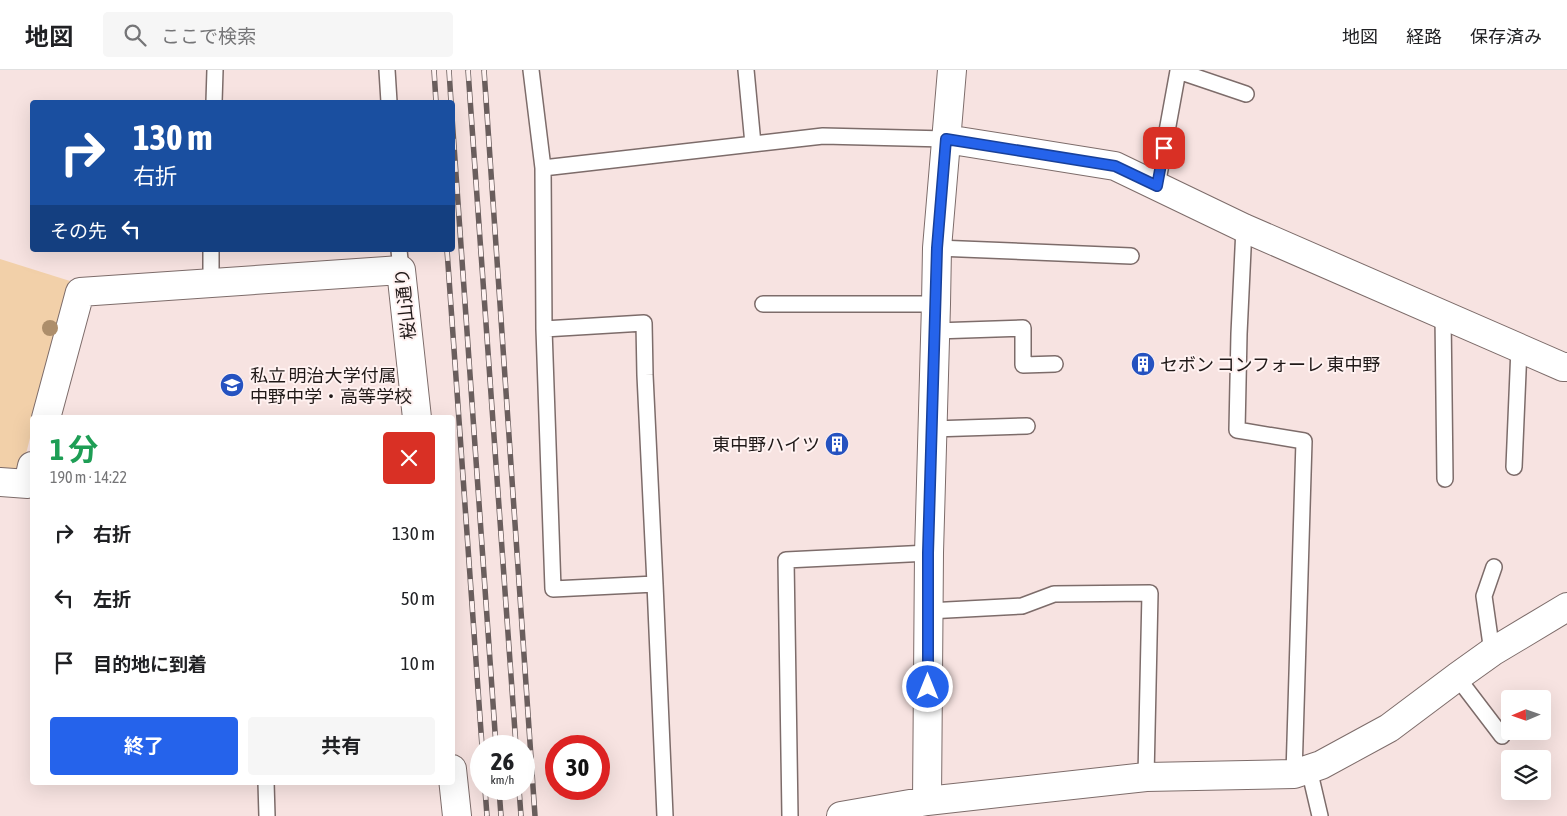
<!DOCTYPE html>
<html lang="ja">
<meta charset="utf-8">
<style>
:root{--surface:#fff;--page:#f6f6f6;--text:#202124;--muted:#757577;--line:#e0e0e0;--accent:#2563eb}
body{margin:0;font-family:"Asap Condensed","Noto Sans JP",sans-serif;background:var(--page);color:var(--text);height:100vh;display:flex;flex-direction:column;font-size:19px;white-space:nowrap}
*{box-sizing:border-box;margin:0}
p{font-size:16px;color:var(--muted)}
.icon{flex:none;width:28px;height:28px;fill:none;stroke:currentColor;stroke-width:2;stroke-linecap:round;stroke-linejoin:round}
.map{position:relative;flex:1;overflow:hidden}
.side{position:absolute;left:30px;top:345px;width:425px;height:370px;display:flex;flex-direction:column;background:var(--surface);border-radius:5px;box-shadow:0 5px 20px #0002}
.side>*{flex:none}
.guide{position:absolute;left:30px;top:30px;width:425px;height:152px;border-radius:5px;box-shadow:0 5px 20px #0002;background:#1a4fa0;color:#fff;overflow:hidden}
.needle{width:32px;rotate:268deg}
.buttons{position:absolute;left:1501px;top:620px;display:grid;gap:10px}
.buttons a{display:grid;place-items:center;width:50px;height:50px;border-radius:5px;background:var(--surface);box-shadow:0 5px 20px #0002;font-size:25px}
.speed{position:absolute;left:470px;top:665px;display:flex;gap:10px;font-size:25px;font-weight:700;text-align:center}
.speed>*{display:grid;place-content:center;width:65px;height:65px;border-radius:50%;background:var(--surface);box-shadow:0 5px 20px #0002;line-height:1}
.speed small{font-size:12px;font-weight:400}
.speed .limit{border:8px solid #d22;background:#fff;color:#111}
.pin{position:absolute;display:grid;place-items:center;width:42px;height:42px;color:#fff;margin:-21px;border-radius:10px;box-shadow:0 2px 8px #0006}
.me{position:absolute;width:55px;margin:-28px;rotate:0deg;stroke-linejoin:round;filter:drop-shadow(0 0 4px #0008)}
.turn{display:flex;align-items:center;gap:18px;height:105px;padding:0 20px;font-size:22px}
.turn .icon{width:65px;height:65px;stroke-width:2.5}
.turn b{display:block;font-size:35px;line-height:42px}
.then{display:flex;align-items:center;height:48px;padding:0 20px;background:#0003;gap:10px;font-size:19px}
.round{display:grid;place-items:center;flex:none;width:52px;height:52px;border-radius:5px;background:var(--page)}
.headline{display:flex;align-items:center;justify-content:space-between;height:85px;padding:0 20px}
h1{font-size:30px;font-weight:700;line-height:38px;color:#1e9e55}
.primary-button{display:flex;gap:10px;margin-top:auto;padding:10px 20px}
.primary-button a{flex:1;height:58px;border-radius:5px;background:var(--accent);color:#fff;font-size:20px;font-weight:700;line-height:58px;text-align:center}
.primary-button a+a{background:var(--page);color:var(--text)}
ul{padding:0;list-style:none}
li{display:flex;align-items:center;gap:15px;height:65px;padding:0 20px}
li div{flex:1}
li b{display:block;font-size:19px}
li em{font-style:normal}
header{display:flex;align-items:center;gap:30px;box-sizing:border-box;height:70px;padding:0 25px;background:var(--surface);border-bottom:1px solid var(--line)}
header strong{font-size:24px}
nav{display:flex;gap:28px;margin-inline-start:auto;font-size:18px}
.search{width:350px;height:45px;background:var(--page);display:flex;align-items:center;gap:12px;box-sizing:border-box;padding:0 18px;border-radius:5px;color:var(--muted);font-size:19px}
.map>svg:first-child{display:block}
.green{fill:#f2d0a9}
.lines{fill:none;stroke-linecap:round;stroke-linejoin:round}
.service-casing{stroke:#7d6c6a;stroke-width:18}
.minor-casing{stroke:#7d6c6a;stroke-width:30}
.service{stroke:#fff;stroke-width:15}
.minor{stroke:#fff;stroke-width:28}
.rail-casing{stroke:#6a5e5d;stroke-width:5.5}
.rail{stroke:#fff2f1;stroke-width:4;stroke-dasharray:11;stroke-linecap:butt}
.tree{fill:#ad8e6b}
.route-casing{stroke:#184099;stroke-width:12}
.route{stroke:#2563eb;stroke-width:9}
.labels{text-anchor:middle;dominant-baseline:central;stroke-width:4;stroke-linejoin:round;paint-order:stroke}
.street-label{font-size:18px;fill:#201918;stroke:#fff2f1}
.poi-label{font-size:18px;fill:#201918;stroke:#fff2f1;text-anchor:start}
</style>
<header>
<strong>地図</strong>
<div class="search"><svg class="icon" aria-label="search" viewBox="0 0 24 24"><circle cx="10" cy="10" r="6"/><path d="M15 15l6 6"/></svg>ここで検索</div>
<nav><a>地図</a><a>経路</a><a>保存済み</a></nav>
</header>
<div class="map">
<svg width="1567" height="746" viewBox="0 0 1567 746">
<rect width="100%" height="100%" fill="#f7e3e1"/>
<path class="green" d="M0,189L70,211L36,347L32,348V360L22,400L0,405Z"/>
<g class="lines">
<g class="service-casing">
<path id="service" d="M387,0L389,32
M531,0L543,98L544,259L553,519L655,514L665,746
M746,0L753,74
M214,32L215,0
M543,98L823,66L946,69
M1157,116L1178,1L1246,24
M1244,158L1239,264L1237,360L1304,371L1294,704
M937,178L1131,186
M399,180L401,200
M211,214V180
M763,234H936
M1443,245L1445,409
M544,259L644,253L645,305L655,514
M935,261L1023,258V295L1055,294
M932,359L1027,356
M1514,397L1519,278
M928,541L1022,536L1054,524L1150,523L1146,707
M1492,582L1484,526L1494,497
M1457,607L1502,666
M1309,699L1320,746
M266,712L267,746
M790,746L786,490L929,483"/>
</g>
<g class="minor-casing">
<path id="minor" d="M946,69L1115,96L1244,158L1563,297H1567
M46,348L80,222L401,200L417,348
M0,412L28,414L32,396
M452,699L457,746
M927,731L929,483L936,234L937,178L952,0
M841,746L927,731L1146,707L1294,704L1321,695L1389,658L1457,607L1492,582L1567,537"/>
</g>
<use href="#service" class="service"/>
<use href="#minor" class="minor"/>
<g class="rail-casing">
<path id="rail" d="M434,0L436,32
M449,0L451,32
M468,0L516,676
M484,0L535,746
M452,47L496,676
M447,180L482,676
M485,719L487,746
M499,719L501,746
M519,719L521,746"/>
</g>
<use href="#rail" class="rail"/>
</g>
<circle class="tree" cx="50" cy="258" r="8"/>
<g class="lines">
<g class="route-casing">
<path id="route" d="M928,617V483L937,178L946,69L1115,96L1157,116L1164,78"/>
</g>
<use href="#route" class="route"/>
</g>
<defs>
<g id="building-disc" transform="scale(1.25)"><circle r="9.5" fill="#2552c0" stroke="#fff2f1"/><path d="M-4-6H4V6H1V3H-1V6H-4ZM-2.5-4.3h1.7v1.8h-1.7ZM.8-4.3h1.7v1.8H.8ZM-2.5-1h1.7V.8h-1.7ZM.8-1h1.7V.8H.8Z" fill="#fff"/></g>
<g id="school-disc" transform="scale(1.25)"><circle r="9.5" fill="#2552c0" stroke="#fff2f1"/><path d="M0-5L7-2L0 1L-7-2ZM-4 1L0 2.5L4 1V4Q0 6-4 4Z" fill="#fff"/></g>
</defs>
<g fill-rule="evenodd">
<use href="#building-disc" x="1143" y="294"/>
<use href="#school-disc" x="232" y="315"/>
<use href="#building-disc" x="837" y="374"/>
</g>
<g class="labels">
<g class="street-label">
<text transform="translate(405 234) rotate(-96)">桜山通り</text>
</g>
<g class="poi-label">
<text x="1160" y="294">セボン コンフォーレ 東中野</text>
<text x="250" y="305">私立 明治大学付属<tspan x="250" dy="21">中野中学・高等学校</tspan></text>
<text x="820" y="374" text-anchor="end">東中野ハイツ</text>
</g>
</g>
</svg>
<div class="buttons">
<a><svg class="needle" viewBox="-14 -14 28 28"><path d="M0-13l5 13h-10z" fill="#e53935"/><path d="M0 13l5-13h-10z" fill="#757577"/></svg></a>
<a><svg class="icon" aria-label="layers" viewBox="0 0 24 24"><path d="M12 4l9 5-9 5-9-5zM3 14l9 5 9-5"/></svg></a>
</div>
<div class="speed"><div>26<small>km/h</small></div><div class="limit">30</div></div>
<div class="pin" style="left:1164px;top:78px;background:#d93025"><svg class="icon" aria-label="arrive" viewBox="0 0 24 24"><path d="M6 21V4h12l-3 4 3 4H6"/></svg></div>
<svg class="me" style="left:928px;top:617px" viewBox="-20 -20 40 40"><circle r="17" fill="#2563eb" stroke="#fff" stroke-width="3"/><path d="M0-11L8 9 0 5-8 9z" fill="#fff"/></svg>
<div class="guide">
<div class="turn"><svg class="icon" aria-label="right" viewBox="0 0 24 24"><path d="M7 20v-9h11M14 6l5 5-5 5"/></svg><div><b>130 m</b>右折</div></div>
<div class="then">その先<svg class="icon" aria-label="left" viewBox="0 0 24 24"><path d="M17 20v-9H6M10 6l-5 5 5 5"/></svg></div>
</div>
<section class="side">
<div class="headline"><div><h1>1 分</h1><p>190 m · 14:22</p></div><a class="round" style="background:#d93025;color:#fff"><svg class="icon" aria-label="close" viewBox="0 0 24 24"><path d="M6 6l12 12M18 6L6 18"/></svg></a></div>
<ul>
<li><svg class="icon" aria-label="right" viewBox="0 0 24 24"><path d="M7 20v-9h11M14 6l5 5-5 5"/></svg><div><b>右折</b></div><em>130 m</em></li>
<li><svg class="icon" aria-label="left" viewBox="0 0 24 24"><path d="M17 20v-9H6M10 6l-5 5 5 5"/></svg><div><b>左折</b></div><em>50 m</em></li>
<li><svg class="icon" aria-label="arrive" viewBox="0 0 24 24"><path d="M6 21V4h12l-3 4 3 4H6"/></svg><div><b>目的地に到着</b></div><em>10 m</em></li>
</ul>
<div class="primary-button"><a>終了</a><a>共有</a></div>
</section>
</div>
